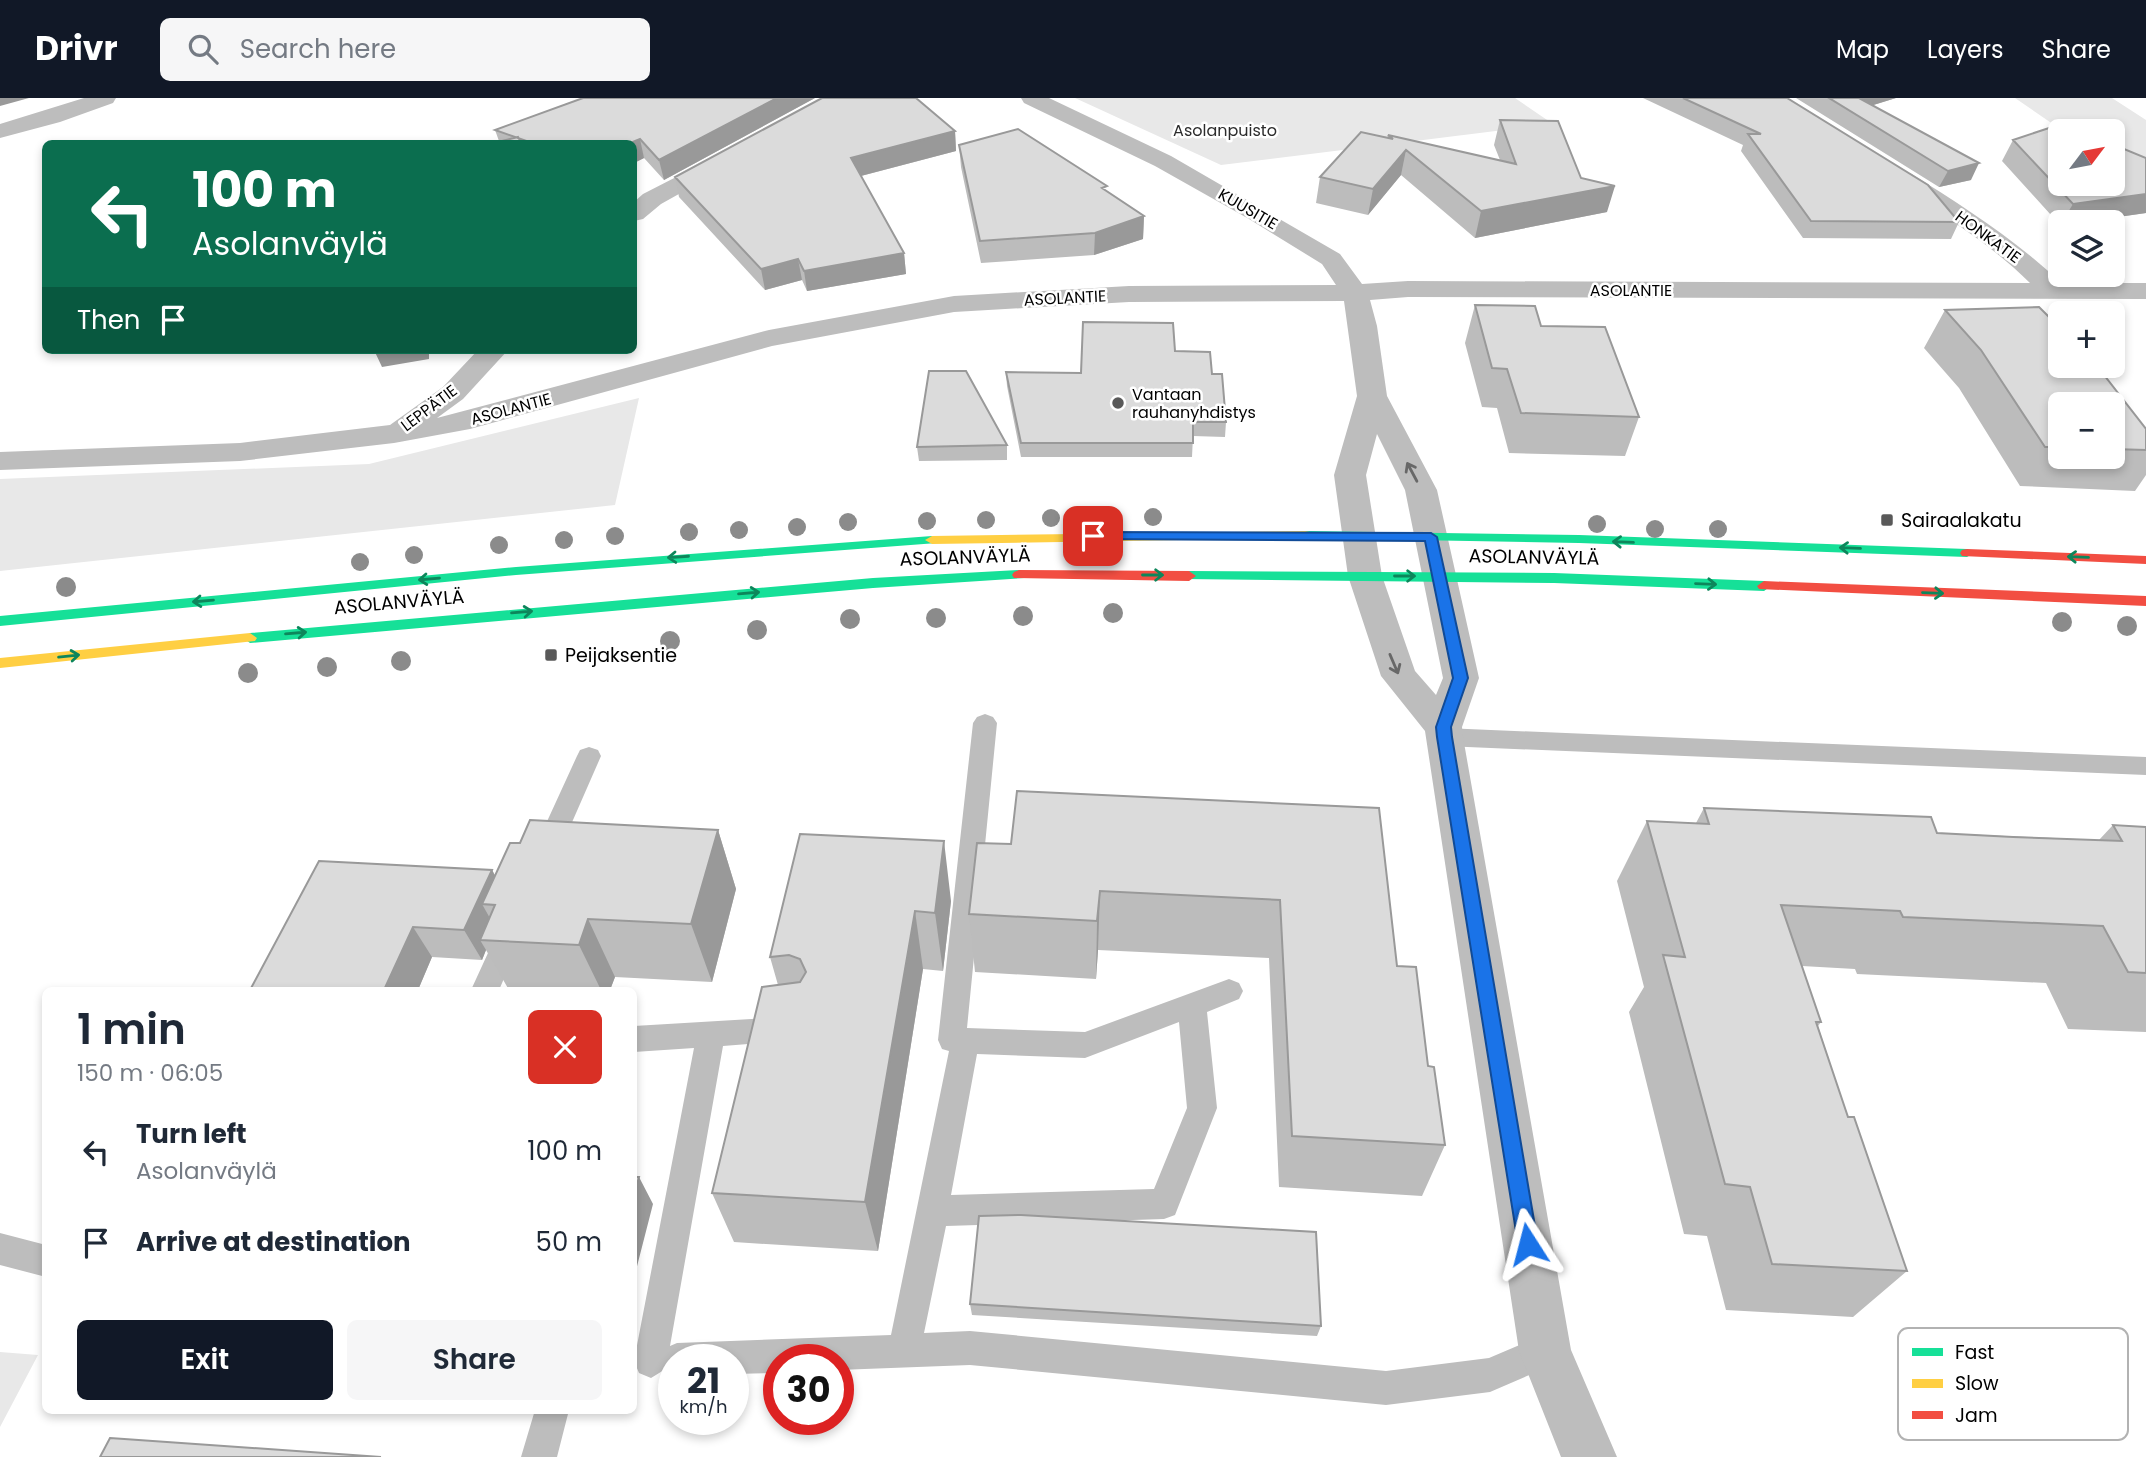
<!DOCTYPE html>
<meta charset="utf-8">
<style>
:root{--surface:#fff;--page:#f6f6f7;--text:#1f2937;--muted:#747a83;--accent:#111827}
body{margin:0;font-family:Poppins,sans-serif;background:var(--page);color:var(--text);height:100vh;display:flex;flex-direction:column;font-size:26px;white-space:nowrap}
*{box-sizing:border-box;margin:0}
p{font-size:23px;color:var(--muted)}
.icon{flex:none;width:38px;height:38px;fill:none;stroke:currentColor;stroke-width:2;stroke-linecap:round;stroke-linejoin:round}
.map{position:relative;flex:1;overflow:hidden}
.panel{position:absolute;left:42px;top:889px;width:595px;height:427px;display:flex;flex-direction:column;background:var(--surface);border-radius:10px;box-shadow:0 4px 10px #0003}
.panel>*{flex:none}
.guide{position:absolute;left:42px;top:42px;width:595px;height:214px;border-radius:10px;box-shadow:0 4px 10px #0003;background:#0b6e4f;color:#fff;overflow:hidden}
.needle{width:46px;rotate:58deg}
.fabs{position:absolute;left:2048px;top:21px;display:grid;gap:14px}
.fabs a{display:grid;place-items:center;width:77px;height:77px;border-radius:10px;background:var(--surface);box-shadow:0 4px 10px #0003;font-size:35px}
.speed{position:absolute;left:658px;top:1246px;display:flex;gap:14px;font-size:35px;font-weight:700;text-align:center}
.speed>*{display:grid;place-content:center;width:91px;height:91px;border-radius:50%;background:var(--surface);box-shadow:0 4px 10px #0003;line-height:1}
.speed small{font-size:18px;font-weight:400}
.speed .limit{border:10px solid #d22;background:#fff;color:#111}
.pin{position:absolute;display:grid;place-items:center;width:60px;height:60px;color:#fff;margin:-30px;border-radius:14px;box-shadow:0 4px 10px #0006}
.me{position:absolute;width:77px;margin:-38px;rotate:351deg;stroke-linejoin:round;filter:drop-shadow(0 0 5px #0008)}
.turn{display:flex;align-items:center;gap:24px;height:147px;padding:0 35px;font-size:32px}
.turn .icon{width:91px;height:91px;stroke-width:2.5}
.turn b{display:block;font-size:49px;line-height:60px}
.then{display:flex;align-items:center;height:66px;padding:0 35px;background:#0003;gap:14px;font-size:26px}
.round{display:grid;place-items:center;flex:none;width:74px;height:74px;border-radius:10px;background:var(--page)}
.headline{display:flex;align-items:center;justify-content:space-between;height:119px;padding:0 35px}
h1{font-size:42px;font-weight:600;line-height:52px}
.button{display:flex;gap:14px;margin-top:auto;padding:14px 35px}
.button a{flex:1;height:80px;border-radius:10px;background:var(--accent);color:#fff;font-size:28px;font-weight:600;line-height:80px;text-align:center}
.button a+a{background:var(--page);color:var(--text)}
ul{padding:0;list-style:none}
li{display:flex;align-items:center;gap:21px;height:91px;padding:0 35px}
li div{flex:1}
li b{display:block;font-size:26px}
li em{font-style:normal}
header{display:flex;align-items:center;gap:42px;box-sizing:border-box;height:98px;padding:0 35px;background:var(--accent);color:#fff}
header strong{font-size:33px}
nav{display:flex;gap:38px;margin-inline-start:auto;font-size:24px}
.search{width:490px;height:63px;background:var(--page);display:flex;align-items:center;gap:18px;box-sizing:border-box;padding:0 24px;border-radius:10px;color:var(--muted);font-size:26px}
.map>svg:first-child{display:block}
.green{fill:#e8e8e8}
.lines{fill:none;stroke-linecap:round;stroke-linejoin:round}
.lane{fill:#bdbdbd;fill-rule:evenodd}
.street{fill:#bdbdbd;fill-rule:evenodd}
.fast{fill:#16e098;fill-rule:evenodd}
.slow{fill:#ffcf43;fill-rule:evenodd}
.jam{fill:#f24e42;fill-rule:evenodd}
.tree{fill:#8b8b8b}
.wall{fill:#bcbcbc;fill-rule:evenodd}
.shaded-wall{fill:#999}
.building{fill:#dbdbdb;stroke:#999;stroke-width:2}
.oneway{stroke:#686868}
.oneway2{stroke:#0d865b}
.route{fill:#1a73e8;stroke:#114b97;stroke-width:2}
.poi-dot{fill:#595959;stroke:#fff;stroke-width:2.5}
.labels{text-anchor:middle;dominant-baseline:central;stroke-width:5;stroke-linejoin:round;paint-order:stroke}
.far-park-label{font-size:16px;fill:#2c2c2c;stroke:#fff}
.far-street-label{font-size:16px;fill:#000;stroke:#fff}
.far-poi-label{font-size:16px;fill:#000;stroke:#fff;text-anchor:start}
.poi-label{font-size:19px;fill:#000;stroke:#fff;text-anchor:start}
.street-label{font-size:19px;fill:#000;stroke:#fff}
.key{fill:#fff;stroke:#b2b2b2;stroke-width:2}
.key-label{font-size:19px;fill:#000}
</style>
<header>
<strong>Drivr</strong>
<div class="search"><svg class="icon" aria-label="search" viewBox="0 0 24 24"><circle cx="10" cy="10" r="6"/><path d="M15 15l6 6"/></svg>Search here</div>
<nav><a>Map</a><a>Layers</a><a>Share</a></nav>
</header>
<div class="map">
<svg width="2146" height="1359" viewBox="0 0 2146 1359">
<rect width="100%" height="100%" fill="#fff"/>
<path class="green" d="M1075,0H1515L1553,26L1221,67Z
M2015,0H2112L2146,22V90L2112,67V33H2063Z
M639,300L615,407L0,473V381L369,366Z
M0,1254L38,1257L0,1329Z"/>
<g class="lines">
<path class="lane" d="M985,616L993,619L997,625L967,930L1085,934L1229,881L1239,885L1243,893L1239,901L1207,914L1217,1010L1175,1117L1164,1121L946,1128L924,1235L970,1233L1386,1273L1489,1260L1545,1236L1557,1241L1562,1253L1557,1265L1490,1294L1386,1307L970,1267L838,1272V1262H779V1275L733,1276V1262H674V1277L664,1272L651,1280L639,1275L634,1263L694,950L634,954V928L784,919L794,922L798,931L794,940L784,943L723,948L670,1248L677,1245L891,1237L949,953L942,951L938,942L973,625L977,619ZM1179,924L1187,1010L1154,1091L951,1097L977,956L1085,960Z
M1444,630L2146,659V677L1444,648L1436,645L1432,639L1436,633Z
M589,649L598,652L601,658L559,754L555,761L546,764L537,761L533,754L577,658L580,652Z
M509,828L519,831L522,839L499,892H471L499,831Z
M0,1135L46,1147V1179L0,1167Z
M535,1312H569L557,1359H521Z"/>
<path class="street" d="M84,0H116L113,5L60,24L0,40V26Z
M1021,0H1049L1171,58L1340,156L1362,186L1408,183L2030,185C1990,145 1941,116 1894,85L1890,80L1894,75H1910C1964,109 2015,141 2061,185H2146V201L1408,199L1370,202L1377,228L1387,298L1437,392L1479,580L1462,629L1463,639L1571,1252L1617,1359H1561L1519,1253L1425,633L1381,578L1348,478L1334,377L1357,298L1344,203L1129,204L954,214L772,248L470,331L394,345L240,363L0,372V354L240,345L390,327L443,289L478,252H508L463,301L437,320L769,232L954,198L1129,188L1336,187L1322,166L1249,121L1155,68L1024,5ZM1377,336L1405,392L1443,580L1436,597L1415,573L1382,478L1366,377Z
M721,56L729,58L733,63L729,68L661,106L643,121L634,123V104L643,96Z"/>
<path class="fast" d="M1305,433L1579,437L1967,451L1974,455L1967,459L1579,445L1300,440V434Z
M932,438L939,442L937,445L516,477L0,528V518L516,469Z
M1019,472L1024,474L1026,477L1024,480L873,490L250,545L243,540L250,535L873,480Z
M1189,473L1554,475L1764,483L1771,488L1764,493L1554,485L1184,481L1182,478Z"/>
<path class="slow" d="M1305,433L1310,434V440L932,446L925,442L932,438Z
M250,535L257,540L255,543L0,570V560Z"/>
<path class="jam" d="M1967,451L2146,458V466L1962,458L1960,455L1962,452Z
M1019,472L1189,473L1196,478L1189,483L1014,480L1012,477L1014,474Z
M1764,483L2146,498V508L1759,491L1757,488Z"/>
</g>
<g class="tree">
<circle cx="1153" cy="419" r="9"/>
<circle cx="1051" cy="420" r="9"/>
<circle cx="1094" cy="420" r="9"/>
<circle cx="986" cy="422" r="9"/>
<circle cx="927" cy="423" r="9"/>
<circle cx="848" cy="424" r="9"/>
<circle cx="1597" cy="426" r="9"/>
<circle cx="797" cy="429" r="9"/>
<circle cx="1655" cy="431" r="9"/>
<circle cx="1718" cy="431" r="9"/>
<circle cx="739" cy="432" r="9"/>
<circle cx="689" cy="434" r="9"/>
<circle cx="615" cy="438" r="9"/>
<circle cx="564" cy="442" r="9"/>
<circle cx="499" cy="447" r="9"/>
<circle cx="414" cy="457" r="9"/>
<circle cx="360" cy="464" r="9"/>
<circle cx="66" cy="489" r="10"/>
<circle cx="1113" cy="515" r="10"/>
<circle cx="1023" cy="518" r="10"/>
<circle cx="936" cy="520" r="10"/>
<circle cx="850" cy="521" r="10"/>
<circle cx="2062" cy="524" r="10"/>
<circle cx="2127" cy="528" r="10"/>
<circle cx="757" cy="532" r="10"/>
<circle cx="670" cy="543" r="10"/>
<circle cx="401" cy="563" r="10"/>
<circle cx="327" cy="569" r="10"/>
<circle cx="248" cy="575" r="10"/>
</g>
<path class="wall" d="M815,0L664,82L644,60L634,65V46H490L499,43L495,32Z
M1643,0H1787L1959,124L1951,141L1803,140L1741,53L1743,47Z
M1796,0H1896L1873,7L1971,82L1939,89Z
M1500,22L1581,80L1607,114L1475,140L1401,77L1368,117L1316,105L1320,79L1387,40L1388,37L1500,62L1494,47Z
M955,33L956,53L861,78L904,155L906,176L807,193L802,182L765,192L679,99L675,79Z
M2013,42L2146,60V115L2083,124H2060V127L2002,63Z
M959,47L1107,93L1144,118L1143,141L1094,157L981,165L961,69Z
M1475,207L1541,228L1639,319L1625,358L1509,355L1497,310L1482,309L1465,245Z
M2039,209L2060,230V268H2097L2146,331V377L2135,393L2020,388L1959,290L1924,250L1945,212ZM2060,306H2112V359H2060Z
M1175,253L1212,276L1226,324L1225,339L1193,338L1192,359H1021L1007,288L1006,274L1081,275Z
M1007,347V362L919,363L917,349Z
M1379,710L1397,868L1428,968L1445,1047L1422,1098L1279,1089L1269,860L1098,852L1096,881L975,874L969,816L1011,746Z
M1704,710L1937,735L2099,742L2113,727L2146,729V934L2068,931L2046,885L1857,876L1855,871L1802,868L1821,924L1818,928L1848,1019L1907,1173L1853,1219L1726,1212L1707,1138L1684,1136L1629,914L1644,889L1617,783L1647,723L1696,725Z
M718,732L736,791L712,884L615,879L610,892H509L486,852L482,862L432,859L418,892H250L492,772L495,777L520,745Z
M951,803L943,873L923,871L878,1153L734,1144L712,1095L778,887L770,859Z
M970,1206L1321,1228L1317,1238L972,1217Z"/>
<path class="shaded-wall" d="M0,0H29L0,8Z
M777,0H815L664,82L659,62Z
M1855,0H1896L1851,14Z
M955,33L956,53L853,80L851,60Z
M640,41L644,60L634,65V46H628Z
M1406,52L1401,77L1368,117L1373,91Z
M1979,65L1971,82L1939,89L1948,73Z
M1615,88L1607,114L1475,140L1481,113Z
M2146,96V115L2083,124H2062L2073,106Z
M1144,118L1143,141L1094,157L1095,135Z
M904,155L906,176L807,193L804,173Z
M798,161L802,182L765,192L761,171Z
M374,252H429V261L382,269Z
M718,732L736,791L712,884L691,826Z
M944,743L951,803L943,873L935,815Z
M492,772L508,803L495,807L482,806L496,831L480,842L486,852L482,862L464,832Z
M1100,793L1098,852L1096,881L1097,823Z
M915,813L923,871L878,1153L865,1104Z
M588,821L615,879L610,892H601L579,847Z
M413,829L432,859L418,892H384Z
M639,1079L653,1106L634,1180V1098Z"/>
<path class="building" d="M583,0H777L659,62L640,41L628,46H535L495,32Z
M822,0H916L955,33L851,60L904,155L804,173L798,161L761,171L675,79Z
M1683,0H1787L1928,87L1959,124L1811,123L1748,36H1761Z
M1829,0H1859L1979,65L1948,73Z
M1500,22L1558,23L1581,80L1615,88L1481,113L1406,52L1373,91L1320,79L1361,34L1393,41L1388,37L1516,66Z
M2064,25L2083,33H2060V86H2112V46L2146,60V96L2073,106L2013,42Z
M1018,31L1107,88L1102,90L1144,118L1095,135L980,143L959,47Z
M518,39L522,46H490Z
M1475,207L1535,208L1541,228L1605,229L1639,319L1521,315L1507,271L1492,270Z
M2039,209L2060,230V268H2097L2146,331V352L2112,351V306H2060V349H2045L1981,252L1945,212Z
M1083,224L1173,225L1175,253L1210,254L1212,276H1222L1226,324H1193V345H1021L1006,274L1081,275Z
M929,273H966L1007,347L917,349Z
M1017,693L1379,710L1397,868L1416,869L1428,968L1434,969L1445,1047L1292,1038L1280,802L1100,793L1097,823L969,816L977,745L1011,746Z
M1704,710L1931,719L1937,735L2013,739L2122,743L2113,727L2146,729V875L2128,874L2103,828L1903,819L1900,813L1781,807L1821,924H1816L1848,1019H1854L1907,1173L1772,1166L1750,1089L1725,1086L1663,857L1685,859L1647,723L1709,726Z
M530,722L718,732L691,826L588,821L579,847L480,842L495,807L482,806L510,745H520Z
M800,736L944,743L935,815L915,813L865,1104L712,1095L762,889L800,884L806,874L800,861L789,857L770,859Z
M319,763L492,772L464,832L413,829L384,892H250Z
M634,1079H639L634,1098Z
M1021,1117L1316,1134L1321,1228L970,1206L979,1118Z
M110,1340L381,1359H100Z"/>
<defs><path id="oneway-shaft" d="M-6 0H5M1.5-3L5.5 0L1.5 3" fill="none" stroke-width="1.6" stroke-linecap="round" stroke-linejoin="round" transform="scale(1.75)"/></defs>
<g class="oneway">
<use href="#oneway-shaft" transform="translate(1412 374) rotate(-118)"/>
<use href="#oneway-shaft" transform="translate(1394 566) rotate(67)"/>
</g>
<g class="oneway2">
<use href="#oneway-shaft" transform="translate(1623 444) rotate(-178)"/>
<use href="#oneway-shaft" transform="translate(1850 450) rotate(-178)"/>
<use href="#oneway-shaft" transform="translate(678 459) rotate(176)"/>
<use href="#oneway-shaft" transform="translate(2078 459) rotate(-178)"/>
<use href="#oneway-shaft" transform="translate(1153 477)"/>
<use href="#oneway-shaft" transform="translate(1405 478)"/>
<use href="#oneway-shaft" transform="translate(429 481) rotate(175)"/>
<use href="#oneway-shaft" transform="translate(1706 486) rotate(2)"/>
<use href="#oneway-shaft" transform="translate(749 495) rotate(-5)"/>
<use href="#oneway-shaft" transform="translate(1933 495) rotate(2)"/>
<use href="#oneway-shaft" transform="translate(203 503) rotate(175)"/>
<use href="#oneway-shaft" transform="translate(522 514) rotate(-5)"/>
<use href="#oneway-shaft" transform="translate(296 535) rotate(-5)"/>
<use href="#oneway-shaft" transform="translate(69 558) rotate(-6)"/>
</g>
<path class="route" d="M1093,434L1431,435L1437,439L1468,580L1451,629L1452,639L1538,1146L1535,1153L1528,1156L1521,1153L1518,1146L1437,639L1436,629L1453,580L1425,443L1088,441V435Z"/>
<g class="poi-dot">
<circle cx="1118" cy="305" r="7"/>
<rect x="1880" y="415" width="14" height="14" rx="3.5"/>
<rect x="544" y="550" width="14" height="14" rx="3.5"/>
</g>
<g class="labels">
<g class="far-park-label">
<text x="1225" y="32">Asolanpuisto</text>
</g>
<g class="far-street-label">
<text transform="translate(1248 111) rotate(30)">KUUSITIE</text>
<text transform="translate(1988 139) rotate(36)">HONKATIE</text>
<text x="1631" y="192">ASOLANTIE</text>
<text transform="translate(1065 200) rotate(-3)">ASOLANTIE</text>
<text transform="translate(429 310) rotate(-37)">LEPPÄTIE</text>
<text transform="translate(511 311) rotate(-15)">ASOLANTIE</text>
</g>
<g class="far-poi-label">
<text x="1132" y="296">Vantaan<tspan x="1132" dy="18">rauhanyhdistys</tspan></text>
</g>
<g class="poi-label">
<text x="1901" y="422">Sairaalakatu</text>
<text x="565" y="557">Peijaksentie</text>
</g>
<g class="street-label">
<text transform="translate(965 459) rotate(-2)">ASOLANVÄYLÄ</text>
<text transform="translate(1534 459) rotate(1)">ASOLANVÄYLÄ</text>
<text transform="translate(399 504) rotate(-5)">ASOLANVÄYLÄ</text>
</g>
</g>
<rect x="1898" y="1230" width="230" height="112" rx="10" class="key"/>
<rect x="1912" y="1250" width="31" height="8" fill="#16e098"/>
<rect x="1912" y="1281" width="31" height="9" fill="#ffcf43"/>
<rect x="1912" y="1313" width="31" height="8" fill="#f24e42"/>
<g class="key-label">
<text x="1955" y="1261">Fast</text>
<text x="1955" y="1292">Slow</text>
<text x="1955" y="1324">Jam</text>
</g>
</svg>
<div class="fabs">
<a><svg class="needle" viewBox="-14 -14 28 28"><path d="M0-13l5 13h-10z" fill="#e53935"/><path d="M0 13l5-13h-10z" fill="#747a83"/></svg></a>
<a><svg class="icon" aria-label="layers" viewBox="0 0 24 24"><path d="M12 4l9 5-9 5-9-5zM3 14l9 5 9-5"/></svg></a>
<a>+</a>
<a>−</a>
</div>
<div class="speed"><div>21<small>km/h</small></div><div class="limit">30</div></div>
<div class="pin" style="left:1093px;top:438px;background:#d93025"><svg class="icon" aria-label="arrive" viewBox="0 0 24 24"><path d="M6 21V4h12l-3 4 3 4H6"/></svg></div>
<svg class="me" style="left:1528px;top:1146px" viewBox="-20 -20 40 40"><path d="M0-17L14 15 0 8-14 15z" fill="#1a73e8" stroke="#fff" stroke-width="4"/></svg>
<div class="guide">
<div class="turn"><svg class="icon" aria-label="left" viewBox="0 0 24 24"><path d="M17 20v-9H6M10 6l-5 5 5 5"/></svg><div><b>100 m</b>Asolanväylä</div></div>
<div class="then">Then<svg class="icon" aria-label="arrive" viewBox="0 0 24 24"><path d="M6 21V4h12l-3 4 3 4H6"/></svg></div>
</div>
<section class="panel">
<div class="headline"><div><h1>1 min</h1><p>150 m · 06:05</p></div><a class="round" style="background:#d93025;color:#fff"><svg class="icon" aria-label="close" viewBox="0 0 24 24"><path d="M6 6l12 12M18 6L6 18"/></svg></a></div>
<ul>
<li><svg class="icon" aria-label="left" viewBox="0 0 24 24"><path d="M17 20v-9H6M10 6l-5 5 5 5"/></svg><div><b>Turn left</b><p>Asolanväylä</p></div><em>100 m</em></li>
<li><svg class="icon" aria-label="arrive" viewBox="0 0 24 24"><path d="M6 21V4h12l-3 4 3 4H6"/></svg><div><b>Arrive at destination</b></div><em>50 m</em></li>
</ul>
<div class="button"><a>Exit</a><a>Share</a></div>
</section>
</div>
